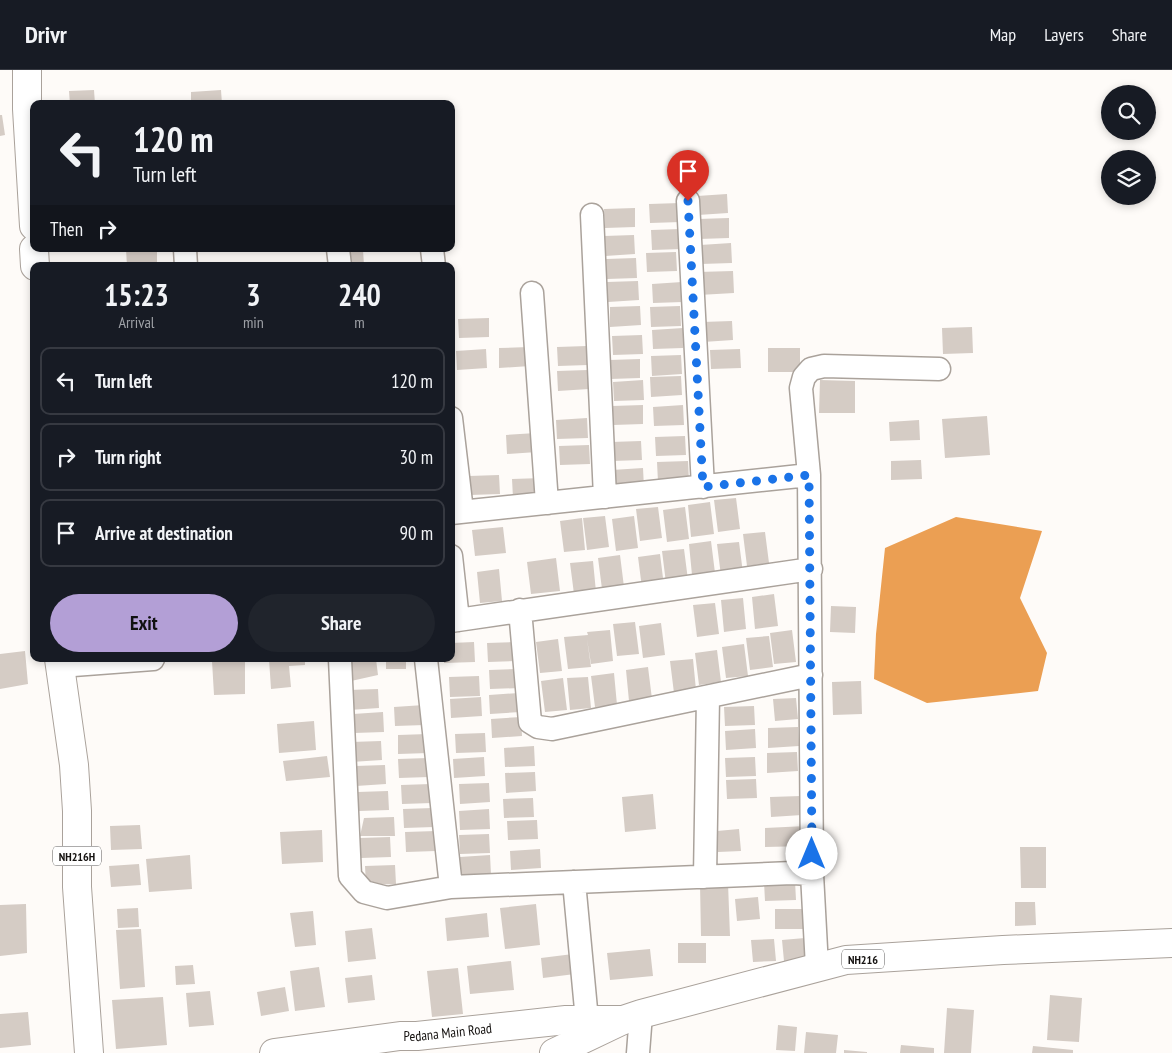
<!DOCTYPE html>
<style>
:root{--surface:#171b24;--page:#20242c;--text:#f1f3f6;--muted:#9ea1a6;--line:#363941;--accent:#b39fd6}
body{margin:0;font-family:"PT Sans Narrow",sans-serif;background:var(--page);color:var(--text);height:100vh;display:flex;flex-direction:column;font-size:19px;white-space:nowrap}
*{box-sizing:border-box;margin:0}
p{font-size:16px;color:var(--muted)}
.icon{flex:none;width:28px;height:28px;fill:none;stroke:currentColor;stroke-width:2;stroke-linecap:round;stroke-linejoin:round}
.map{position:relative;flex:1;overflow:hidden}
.panel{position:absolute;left:30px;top:192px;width:425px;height:400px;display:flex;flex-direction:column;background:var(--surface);border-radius:10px;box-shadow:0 2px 8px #0003}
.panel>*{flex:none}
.banner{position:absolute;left:30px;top:30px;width:425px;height:152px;border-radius:10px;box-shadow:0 2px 8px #0003;background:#171b24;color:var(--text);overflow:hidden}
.buttons{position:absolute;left:1101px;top:15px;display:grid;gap:10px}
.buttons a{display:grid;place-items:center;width:55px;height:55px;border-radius:50%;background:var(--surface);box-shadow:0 2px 8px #0003;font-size:25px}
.pin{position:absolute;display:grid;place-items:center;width:42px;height:42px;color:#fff;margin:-51px -21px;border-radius:50% 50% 50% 0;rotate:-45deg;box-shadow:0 0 5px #0007}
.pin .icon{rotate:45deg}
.me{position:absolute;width:55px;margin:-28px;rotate:0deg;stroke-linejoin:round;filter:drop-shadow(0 0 4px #0008)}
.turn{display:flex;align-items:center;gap:18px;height:105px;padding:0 20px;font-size:22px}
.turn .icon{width:65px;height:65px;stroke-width:2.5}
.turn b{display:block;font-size:35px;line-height:42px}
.then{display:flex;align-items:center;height:48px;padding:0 20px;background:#0003;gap:10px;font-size:19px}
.eta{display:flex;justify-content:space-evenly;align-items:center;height:85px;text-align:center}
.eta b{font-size:30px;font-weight:600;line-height:35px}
.cta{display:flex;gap:10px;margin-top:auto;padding:10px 20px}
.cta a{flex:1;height:58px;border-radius:30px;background:var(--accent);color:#111;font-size:20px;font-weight:600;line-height:58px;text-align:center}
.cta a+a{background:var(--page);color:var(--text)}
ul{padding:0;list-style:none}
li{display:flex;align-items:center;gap:15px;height:68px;margin:0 10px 8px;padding:0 10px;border:2px solid var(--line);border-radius:10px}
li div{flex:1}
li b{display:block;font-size:19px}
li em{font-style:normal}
header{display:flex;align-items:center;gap:30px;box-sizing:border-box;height:70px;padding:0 25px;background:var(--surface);border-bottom:1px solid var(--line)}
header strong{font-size:24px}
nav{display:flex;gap:28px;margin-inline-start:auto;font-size:18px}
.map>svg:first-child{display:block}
.water{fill:#eb9f53}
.building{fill:#d5ccc5}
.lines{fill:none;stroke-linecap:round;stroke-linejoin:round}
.minor-casing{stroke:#aaa29b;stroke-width:25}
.major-casing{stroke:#aaa29b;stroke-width:30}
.highway-casing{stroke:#aaa29b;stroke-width:30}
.minor{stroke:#fff;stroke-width:22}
.major{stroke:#fff;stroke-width:28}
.highway{stroke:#fff;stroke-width:28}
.route{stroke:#1a73e8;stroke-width:9;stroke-dasharray:0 16.2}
.labels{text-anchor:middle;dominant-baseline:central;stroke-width:4.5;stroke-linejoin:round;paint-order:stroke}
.shield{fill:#fff;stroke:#5b5958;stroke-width:1}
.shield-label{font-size:12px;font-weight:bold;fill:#151210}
.street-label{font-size:14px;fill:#151210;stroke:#fff}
</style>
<header>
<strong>Drivr</strong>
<nav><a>Map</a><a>Layers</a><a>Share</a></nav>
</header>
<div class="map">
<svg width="1172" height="983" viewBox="0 0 1172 983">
<rect width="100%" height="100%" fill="#fefbf8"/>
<path class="water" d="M956,447L1042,461L1020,528L1047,583L1038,621L927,633L874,609L876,564L885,478Z"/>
<path class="building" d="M94,20L95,34H70L69,21Z
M221,20L222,34H191V22Z
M0,45H2L5,65L0,66Z
M727,124L728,143L698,145L697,126Z
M680,133L681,152L650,153L649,134Z
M635,138V157L605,158L604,139Z
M729,148V168L699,169L698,149Z
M681,159L682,179L652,180L651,160Z
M634,165L635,184L605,186L604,166Z
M731,173L732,193L701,194L700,175Z
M126,179H157V196H127Z
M344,179H363L364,196H346Z
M676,182L677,201L647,202L646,183Z
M636,188L637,208L607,209L606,189Z
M733,201L734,223L699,225L698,202Z
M638,211L639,230L608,232L607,212Z
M682,212L683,232L653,233L652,214Z
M640,236L641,255L610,257V237Z
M680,236L681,256L651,257L650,237Z
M489,248V267L459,268L458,249Z
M732,251L733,270L703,272L702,252Z
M972,257L973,283L943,284L942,258Z
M683,258V278L653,279L652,260Z
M642,265L643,284L613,285L612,266Z
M587,276L588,295L558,296L557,277Z
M529,277L530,296L499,298V278Z
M768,278H800V302H768Z
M486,279L487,298L457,300L456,281Z
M740,279L741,298L711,299L710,280Z
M681,285L682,304L652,306L651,286Z
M640,289V308L610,309L609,290Z
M588,300L589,319L558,321L557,301Z
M681,306L682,325L651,327L650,307Z
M643,310L644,330L614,331L613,312Z
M820,310L855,311V343H819Z
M643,335V354L613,355L612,336Z
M683,335L684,355L654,356L653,337Z
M987,346L990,385L945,388L942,349Z
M587,348L588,368L557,369L556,350Z
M919,350L920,370L890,371L889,352Z
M536,363L537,382L507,384L506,365Z
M685,366L686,385L656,386L655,367Z
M641,371L642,390L612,391L611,372Z
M589,375L590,394L560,395L559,376Z
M921,390L922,409L891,410V391Z
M688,391L689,411L658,412L657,392Z
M643,398L644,418L613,419L612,400Z
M499,405L500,424L470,425L469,406Z
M542,408L543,427L513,428L512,409Z
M736,428L740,459L718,462L714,430Z
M710,432L714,464L691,467L688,435Z
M658,437L662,468L640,471L636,439Z
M685,437L689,469L667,472L663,440Z
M605,446L609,477L587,480L583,448Z
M634,446L638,478L616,481L612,449Z
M582,448L585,480L564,482L560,451Z
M503,457L506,483L475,486L472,460Z
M765,462L769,493L747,496L743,464Z
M711,471L715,503L692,505L689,474Z
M739,472L743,503L721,506L717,474Z
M684,479L688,510L666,513L662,481Z
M660,484L664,516L642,518L638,487Z
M620,485L624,517L602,519L598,488Z
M556,488L560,521L531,524L527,492Z
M593,491L596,522L574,524L570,493Z
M499,499L502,531L480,533L477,502Z
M774,524L778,556L755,559L752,527Z
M743,528L746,559L724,562L721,530Z
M715,533L719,564L697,567L693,535Z
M831,536L856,537L855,563L830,562Z
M635,552L639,584L617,586L613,554Z
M661,553L665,585L643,588L639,556Z
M610,560L613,591L591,594L587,569L591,597L568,599L564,567L588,565L587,562Z
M792,560L796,592L774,594L770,563Z
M769,566L773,597L750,600L746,568Z
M558,569L562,601L540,603L536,572Z
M474,572L475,592L444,593V589H451V573Z
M518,572L519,591L488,592L487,573Z
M744,574L748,606L726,608L722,577Z
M717,580L721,612L699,615L695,583Z
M25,581L28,614L0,619V584Z
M269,589H305V595L289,596L291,617L271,619Z
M347,589H376L378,605L351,611Z
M386,589H406V599H386Z
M693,589L696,620L674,623L670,591Z
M245,590V624L214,625L212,591Z
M648,597L652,629L629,631L626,600Z
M519,599L520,618L490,619L489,600Z
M614,603L617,635L595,637L591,606Z
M479,606L480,626L450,627L449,607Z
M588,607L591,638L570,640L567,608Z
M563,608L567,640L545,642L541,611Z
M861,611L862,644L833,645L832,612Z
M378,619L379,638L349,640L348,620Z
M519,623L520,642L490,644L489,625Z
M481,627L482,646L451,648L450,629Z
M796,628L798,649L775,651L773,629Z
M424,635L425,655L395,656L394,637Z
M754,636L755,655L725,656L724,637Z
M383,642L384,662L354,663L353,644Z
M521,647L522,666L492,668L491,649Z
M314,651L316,680L279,683L277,654Z
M798,657L799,676L768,678V658Z
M755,659L756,678L726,680L725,661Z
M485,663L486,682L456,683L455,664Z
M428,664L429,683L398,684V665Z
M381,671L382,690L351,692V672Z
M534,676L535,696L505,697L504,678Z
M797,682L798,701L767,703V683Z
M327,686L330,707L286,711L283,691Z
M484,687L485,706L454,708L453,689Z
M755,687L756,706L726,707L725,688Z
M428,688L429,707L399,708L398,689Z
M385,695L386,714L356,716L355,696Z
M535,702L536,721L506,723L505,703Z
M756,709L757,728L727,729L726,710Z
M489,713L490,732L460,734L459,714Z
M431,714L432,733L402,734L401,715Z
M388,721L389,740L359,741L358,722Z
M653,724L656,759L625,762L622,727Z
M801,726L802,745L771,747L770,727Z
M533,728L534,747L504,748L503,729Z
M433,738L434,757L404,758L403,739Z
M489,739L490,759L460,760L459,741Z
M394,747L395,766H360L364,748Z
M537,750L538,769L508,770L507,751Z
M140,755L142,779L111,780L110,756Z
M806,756L807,776L765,777V758Z
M739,759L741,781L718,782L717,761Z
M322,760L323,792L282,794L280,762Z
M436,761V781L406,782L405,762Z
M489,764L490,783L460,784L459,765Z
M390,767L391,787L361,788L360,768Z
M1020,777H1046V818H1021Z
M540,779L541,798L511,800L510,781Z
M190,785L192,819L149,822L146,789Z
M490,785L491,805L461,806L460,787Z
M139,794L141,815L111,817L109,796Z
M395,795L396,814L366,815L365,796Z
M795,811L796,830L765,831L764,812Z
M728,813L730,866H701L700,814Z
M758,827L760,849L737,851L735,829Z
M1015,832H1035L1036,855L1015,856Z
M26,834L27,883L0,886V835Z
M536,834L540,875L505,879L500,838Z
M138,838L139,857L118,858L117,839Z
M775,839H804V859H775Z
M313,841L316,875L295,877L290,843Z
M487,843L489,867L447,871L445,848Z
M372,858L376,889L348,892L345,861Z
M141,859L145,917L120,919L116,860Z
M805,868L806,890L784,891L782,870Z
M774,869L776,891L753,892L751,870Z
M678,873H706V893H678Z
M650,879L653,906L610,910L607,883Z
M573,884L575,904L543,908L541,888Z
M511,891L514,920L470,924L467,896Z
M193,895L195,914L176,915L175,896Z
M319,897L325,937L295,941L290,901Z
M458,898L463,944L432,947L427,901Z
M372,905L375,930L348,933L345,908Z
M285,917L289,941L261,946L257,922Z
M210,921L214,955L189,957L186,923Z
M1050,925L1082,928L1079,972L1047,970Z
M163,927L167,975L116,979L112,930Z
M947,938L974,940L971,983H944Z
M28,942L31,975L0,978V944Z
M778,955L797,957L795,981L776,980Z
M806,962L838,965L836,983H804Z
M901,975L934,978V983H900Z
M1033,976L1073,980V983H1032Z
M844,980L867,982V983H844Z"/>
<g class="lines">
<g class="minor-casing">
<path id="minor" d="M688,131L703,417
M592,145L605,427
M185,179L186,196
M338,179L340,196
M432,179L434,196
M532,223L547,433
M451,348L462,441
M809,405L801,318L804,307L811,299L824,296L939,299
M451,443L809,405L812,804L817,897
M451,486L458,550
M520,540L530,652L538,657L552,659L811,605
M451,551L811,499
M340,589L350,806L364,822L387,828L451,817L792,803L812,804
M426,589L451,817
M60,596L153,589
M705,807L708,627
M574,812L587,950
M638,983L641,944"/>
</g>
<g class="major-casing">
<g id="major">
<path id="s1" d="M274,983L400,966H417L566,950H623"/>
</g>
</g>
<g class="highway-casing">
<path id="highway" d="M27,0V39L34,156
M34,179L35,196
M59,589L74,695L77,741V817L89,983
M554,983L623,950L641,944L846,890L1003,880L1172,873"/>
</g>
<use href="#minor" class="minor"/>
<use href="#major" class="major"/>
<use href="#highway" class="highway"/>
</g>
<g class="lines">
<path class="route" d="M688,131L703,417L809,405L812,784"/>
</g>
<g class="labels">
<g class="shield">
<rect x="53" y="776.5" width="48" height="19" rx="4"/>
<rect x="842" y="879.5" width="42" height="19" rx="4"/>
</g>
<g class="shield-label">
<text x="77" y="786">NH216H</text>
<text x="863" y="889">NH216</text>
</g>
<g class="street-label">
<text stroke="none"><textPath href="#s1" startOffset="175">Pedana Main Road</textPath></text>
</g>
</g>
</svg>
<div class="buttons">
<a><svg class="icon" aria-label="search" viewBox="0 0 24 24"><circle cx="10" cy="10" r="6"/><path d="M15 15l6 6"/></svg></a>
<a><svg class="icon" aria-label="layers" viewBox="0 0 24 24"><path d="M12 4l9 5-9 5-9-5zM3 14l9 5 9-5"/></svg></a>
</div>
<div class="pin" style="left:688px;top:131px;background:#d93025"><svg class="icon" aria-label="arrive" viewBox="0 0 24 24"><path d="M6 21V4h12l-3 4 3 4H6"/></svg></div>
<svg class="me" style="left:812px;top:784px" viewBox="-20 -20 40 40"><circle r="19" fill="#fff"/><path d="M0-13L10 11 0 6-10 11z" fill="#1a73e8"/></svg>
<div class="banner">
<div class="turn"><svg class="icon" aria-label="left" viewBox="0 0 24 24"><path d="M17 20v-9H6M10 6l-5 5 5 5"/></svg><div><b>120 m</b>Turn left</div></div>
<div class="then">Then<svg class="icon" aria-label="right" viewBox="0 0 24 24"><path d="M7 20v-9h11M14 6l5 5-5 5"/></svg></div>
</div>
<section class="panel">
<div class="eta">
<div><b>15:23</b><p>Arrival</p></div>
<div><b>3</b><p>min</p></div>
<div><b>240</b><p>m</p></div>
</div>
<ul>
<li><svg class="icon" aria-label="left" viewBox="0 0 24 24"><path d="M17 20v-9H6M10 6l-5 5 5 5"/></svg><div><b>Turn left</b></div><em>120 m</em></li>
<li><svg class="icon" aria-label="right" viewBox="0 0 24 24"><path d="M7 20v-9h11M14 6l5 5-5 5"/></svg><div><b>Turn right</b></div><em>30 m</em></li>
<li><svg class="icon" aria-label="arrive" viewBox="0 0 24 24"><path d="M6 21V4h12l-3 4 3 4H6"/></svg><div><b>Arrive at destination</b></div><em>90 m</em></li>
</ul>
<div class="cta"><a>Exit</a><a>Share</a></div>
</section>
</div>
